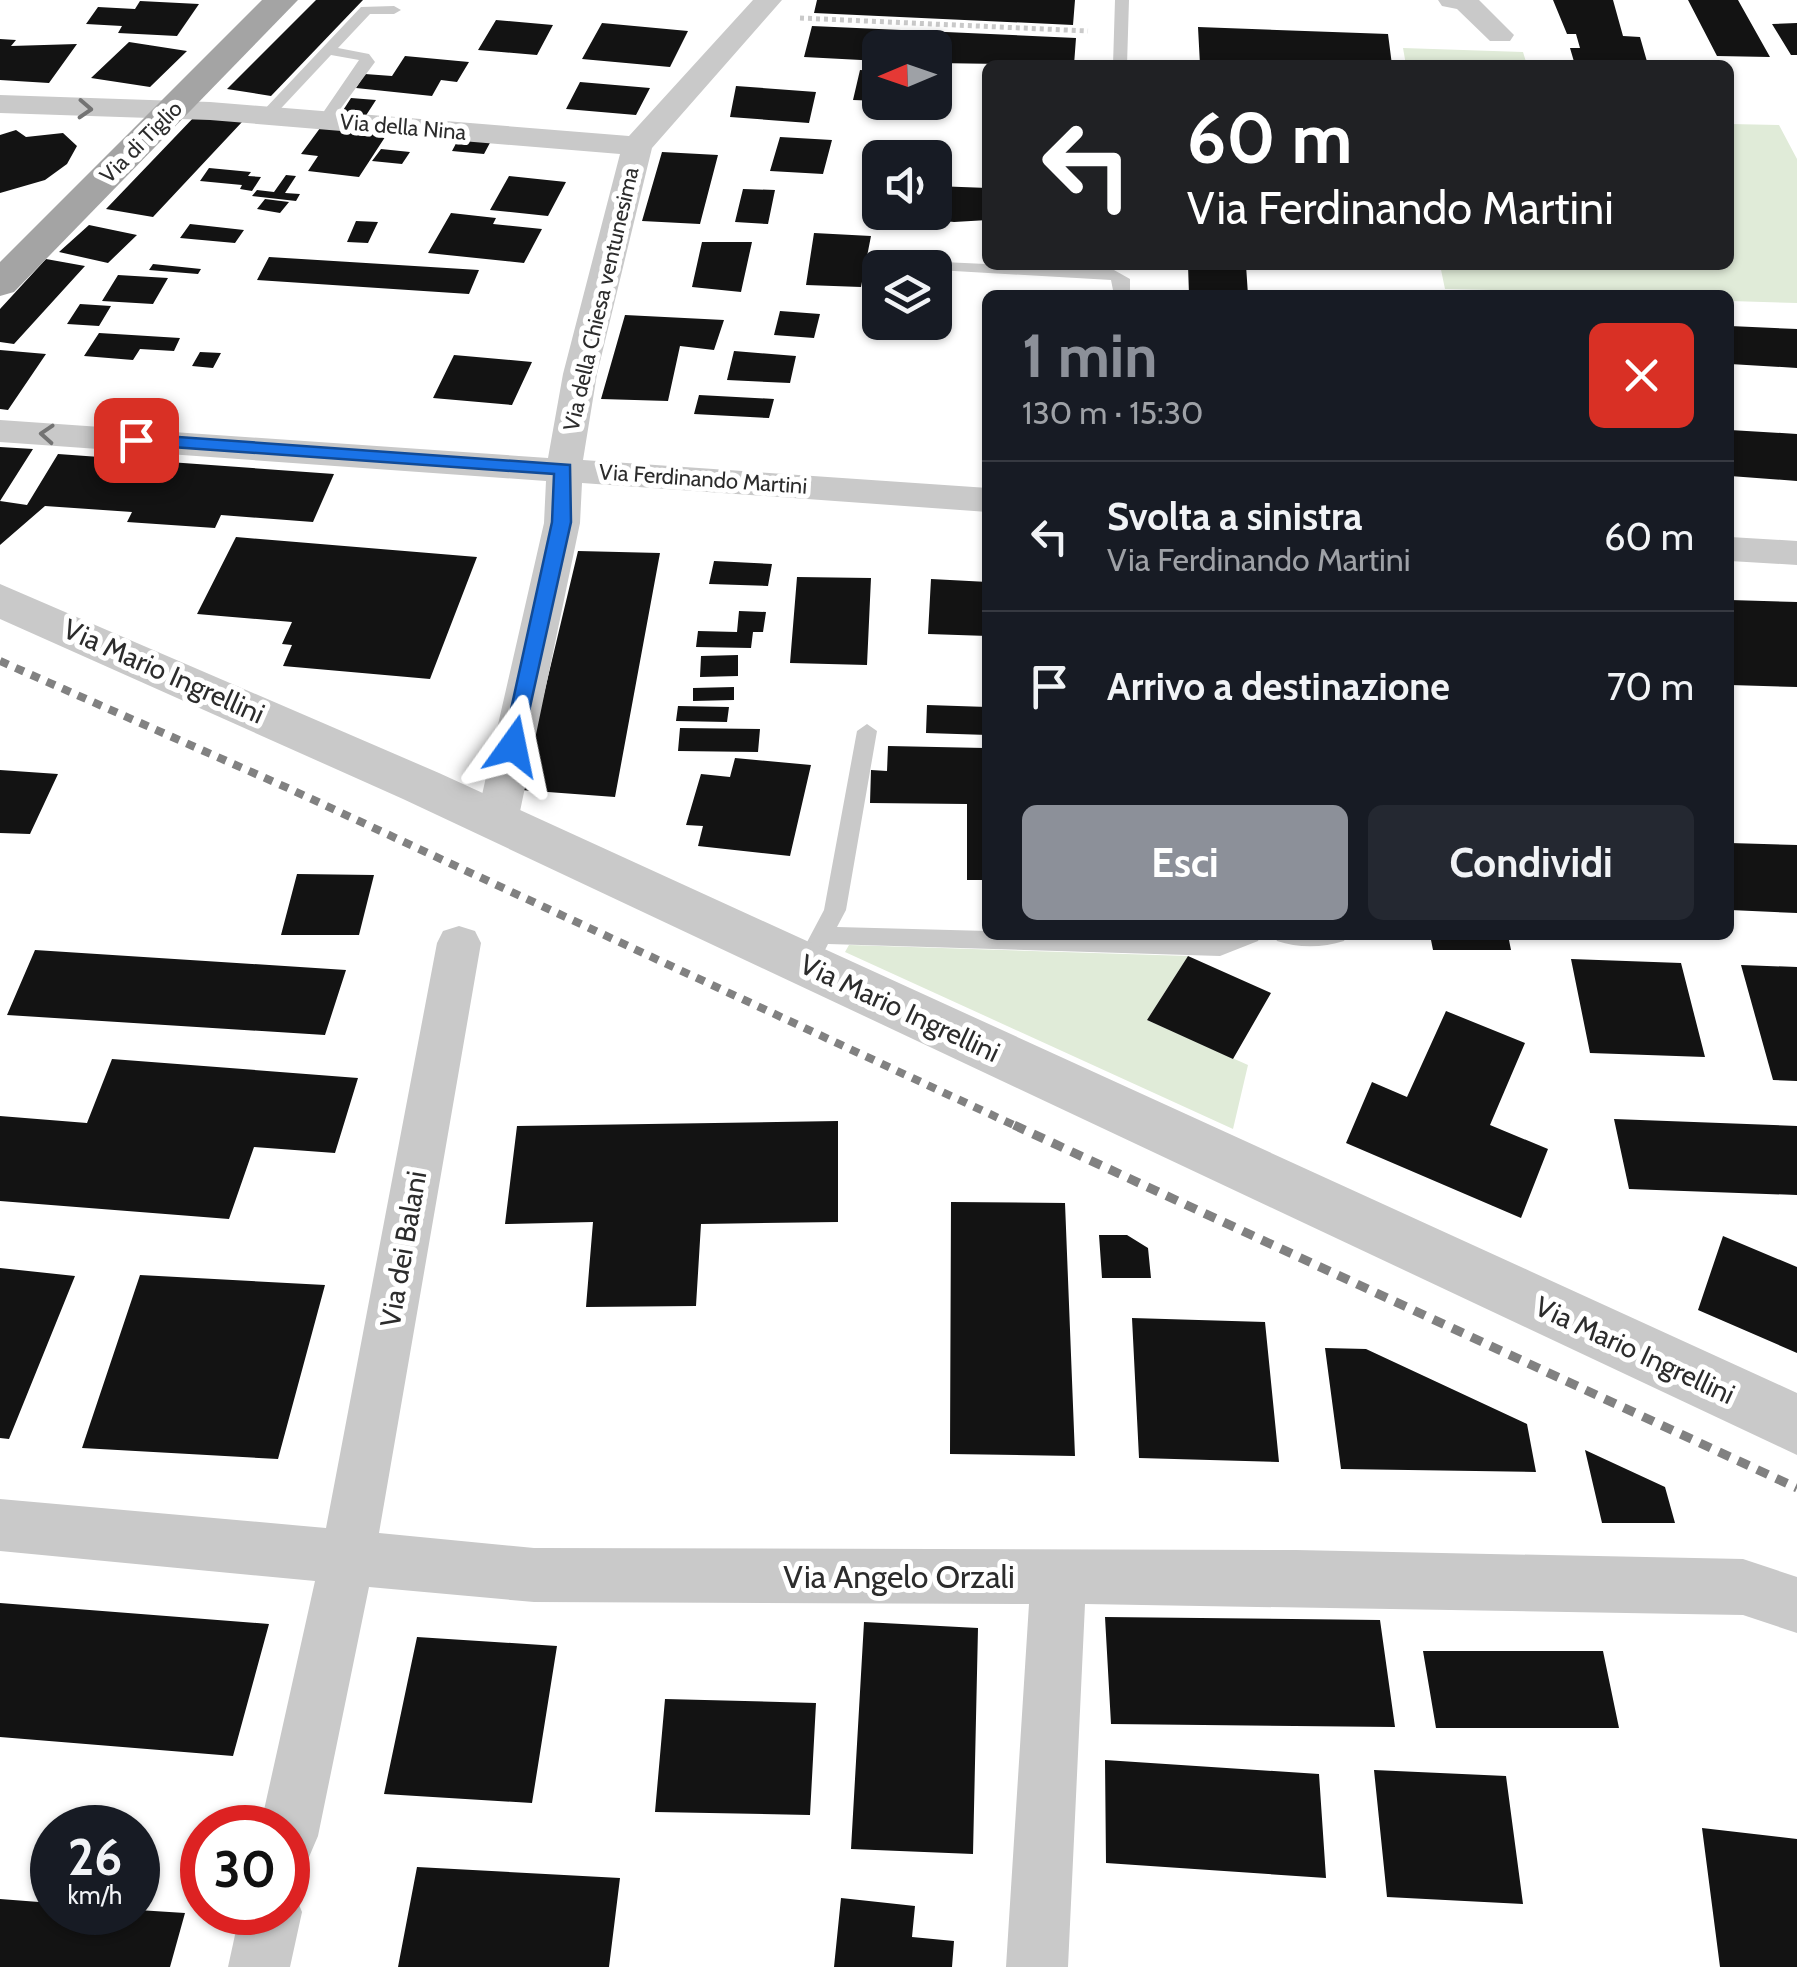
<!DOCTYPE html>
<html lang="it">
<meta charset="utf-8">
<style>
:root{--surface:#171b24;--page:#242831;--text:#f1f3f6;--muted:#9ea1a6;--line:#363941;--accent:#8c9099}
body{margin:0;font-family:Cabin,sans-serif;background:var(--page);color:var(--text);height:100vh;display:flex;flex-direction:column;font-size:38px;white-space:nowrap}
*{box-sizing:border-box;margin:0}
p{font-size:32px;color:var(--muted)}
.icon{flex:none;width:55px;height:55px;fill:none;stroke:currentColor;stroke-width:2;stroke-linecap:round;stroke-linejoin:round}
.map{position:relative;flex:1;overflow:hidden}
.drawer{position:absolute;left:982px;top:290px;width:752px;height:650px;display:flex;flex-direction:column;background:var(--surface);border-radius:15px;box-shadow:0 2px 8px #0004}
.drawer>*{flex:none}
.guide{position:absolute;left:982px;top:60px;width:752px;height:210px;border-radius:15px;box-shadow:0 2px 8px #0004;background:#202124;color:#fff;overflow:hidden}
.needle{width:65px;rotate:268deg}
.fabs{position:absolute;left:862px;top:30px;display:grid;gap:20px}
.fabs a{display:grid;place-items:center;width:90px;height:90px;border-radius:15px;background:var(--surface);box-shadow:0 2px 8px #0004;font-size:50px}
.speed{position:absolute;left:30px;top:1805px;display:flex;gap:20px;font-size:50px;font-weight:700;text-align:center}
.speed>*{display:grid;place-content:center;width:130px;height:130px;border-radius:50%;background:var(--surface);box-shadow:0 2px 8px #0004;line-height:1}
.speed small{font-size:25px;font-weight:400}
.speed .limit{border:15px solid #d22;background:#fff;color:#111}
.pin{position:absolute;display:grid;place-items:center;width:85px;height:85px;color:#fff;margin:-42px;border-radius:20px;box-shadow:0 5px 15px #0006}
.me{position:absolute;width:110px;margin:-55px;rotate:12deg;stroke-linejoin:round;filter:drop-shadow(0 0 8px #0008)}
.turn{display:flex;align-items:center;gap:35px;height:210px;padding:0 40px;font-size:45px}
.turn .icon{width:130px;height:130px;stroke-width:2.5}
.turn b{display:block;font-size:70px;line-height:85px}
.round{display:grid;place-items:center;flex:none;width:105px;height:105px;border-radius:15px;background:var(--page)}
.head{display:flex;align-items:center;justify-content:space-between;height:170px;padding:0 40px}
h1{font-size:60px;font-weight:700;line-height:75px;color:var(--accent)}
.cta{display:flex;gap:20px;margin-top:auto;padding:20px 40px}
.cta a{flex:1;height:115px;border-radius:15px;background:var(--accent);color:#fff;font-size:40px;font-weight:700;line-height:115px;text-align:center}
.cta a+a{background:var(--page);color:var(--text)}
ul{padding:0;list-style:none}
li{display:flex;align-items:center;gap:30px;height:150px;padding:0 40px;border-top:2px solid var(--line)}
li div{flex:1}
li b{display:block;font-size:38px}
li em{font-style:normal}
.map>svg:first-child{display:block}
.green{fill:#e0ebd8}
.building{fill:#131313}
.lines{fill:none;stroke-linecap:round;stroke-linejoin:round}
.path{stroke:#c9c9c9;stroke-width:5;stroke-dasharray:4 4;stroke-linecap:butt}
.service{fill:#c9c9c9;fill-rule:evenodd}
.minor{fill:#c9c9c9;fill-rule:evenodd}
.tertiary{fill:#c9c9c9;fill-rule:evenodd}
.primary{fill:#a4a4a4;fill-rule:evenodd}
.rail-far1{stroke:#818181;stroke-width:8;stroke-dasharray:9 8;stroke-linecap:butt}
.rail{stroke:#818181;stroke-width:9;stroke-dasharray:12 9;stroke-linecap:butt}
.oneway{stroke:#737373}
.route{fill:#1a73e8;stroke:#114b97;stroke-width:2.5}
.labels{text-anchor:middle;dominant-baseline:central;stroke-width:10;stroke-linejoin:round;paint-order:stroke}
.far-street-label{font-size:22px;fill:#2c2c2c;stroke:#fff}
.street-label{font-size:28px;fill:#2c2c2c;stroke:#fff}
.near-street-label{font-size:32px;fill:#2c2c2c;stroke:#fff}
</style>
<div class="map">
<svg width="1797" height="1967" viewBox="0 0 1797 1967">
<rect width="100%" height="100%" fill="#fff"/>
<path class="green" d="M1403,48L1523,52L1527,65H1406Z
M1730,124L1779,125L1797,159V303L1730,301V295L1445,289L1440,265H1730Z
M849,945L1188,956L1147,1020L1248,1065L1233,1129L845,952Z"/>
<path class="building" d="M316,0H363L271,96L227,89Z
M817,0H1075L1073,25L814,13Z
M1553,0H1613L1623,36L1640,37L1648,65H1575L1570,48H1580L1576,34H1567Z
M1688,0H1738L1770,57L1717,56Z
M140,1L199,4L177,36L118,33L122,26L86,24L98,7L135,9Z
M496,20L553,25L537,55L478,50Z
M602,23L688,31L670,67L582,59Z
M1797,23V55H1791L1772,24Z
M812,26L1076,38L1074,65L935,63V48H880V61L804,57Z
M1198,27L1388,34L1392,65L1245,61L1246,65H1200Z
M0,39L16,40L11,46L77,44L49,83L0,80Z
M129,42L187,51L150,87L91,78Z
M405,56L469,62L457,82L441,80L432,96L356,88L365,74L392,76Z
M860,70L880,71V101L853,100Z
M580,82L650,88L636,115L566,109Z
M736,86L816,92L809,123L730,117Z
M351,98L376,100L365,117L340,115Z
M196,115L242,122L153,217L106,209Z
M323,124L389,131L359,177L308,171L318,156L301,154Z
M16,130L26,137L63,133L77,146L67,164L45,180L0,193V135Z
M460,136L492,139L484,154L452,151Z
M780,137L832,140L823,174L770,171Z
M381,149L410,152L402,164L372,161Z
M662,152L718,155L700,224L642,221Z
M209,168L251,172L248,176L261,177L252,191L240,189L242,185L200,181Z
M286,175L296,176L285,193L300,194L296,201L252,196L257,190L274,192Z
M509,176L566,182L548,216L490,210Z
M935,186L988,188V220L954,222L907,217L908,212H935Z
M743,189L775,190L768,224L735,222Z
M265,199L289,202L280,213L257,209Z
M451,213L496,218L493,224L542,229L524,263L428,253Z
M356,221L378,222L368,243L347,242Z
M190,224L244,230L235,243L180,238Z
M89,225L137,235L108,263L59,252Z
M814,233L871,236L861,287L806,285Z
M702,242H752L741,292L692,287Z
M269,257L479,270L469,294L257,280Z
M46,259L85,266L14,344L0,342V309Z
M153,264L201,269L198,274L149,270Z
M1188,265H1246L1248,295H1189Z
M118,275L168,278L153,304L102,301Z
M80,304L111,306L99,326L67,324Z
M780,311L820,314L814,338L774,335Z
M625,315L724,320L714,350L680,346L668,401L601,399Z
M1730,326L1797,329V368L1730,364Z
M99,333L180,338L174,351L140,349L133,360L84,356Z
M0,350L46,354L8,410L0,409Z
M734,351L796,356L790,383L727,380Z
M200,352L221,353L213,368L192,366Z
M454,355L532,362L512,405L433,398Z
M699,395L774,399L769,418L694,414Z
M1730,430L1797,434V481L1730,476Z
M0,447L33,449L0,501Z
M58,454L334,474L313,522L221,515L215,528L127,522L132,512L45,506L0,545V501L27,505Z
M236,537L477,557L430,679L283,666L292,645L282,644L292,622L197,614Z
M578,551L660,553L615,797L521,790Z
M714,561L772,564L768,586L709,584Z
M797,577L871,578L867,665L790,663Z
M931,579L988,582V636L928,634Z
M1730,600L1797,602V687L1730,685Z
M739,611L766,612L763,632H753L751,648L696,647L698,631L737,632Z
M738,655V676L700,677L701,656Z
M734,687V700L693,701V688Z
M927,705L988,707V735L926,733Z
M678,706L729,707L727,722L676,721Z
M680,728L760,729L758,752L678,751Z
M888,746L985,748L988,880H967V804L870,803L871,770L887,771Z
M735,758L811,765L790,856L698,846L703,826L686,825L701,774L730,777Z
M0,770L58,774L30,834L0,833Z
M1730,843L1797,845V913L1730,910Z
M297,874L374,875L359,935H281Z
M1430,935H1508L1511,950H1433Z
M35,950L346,970L325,1035L7,1015Z
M1188,956L1271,993L1233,1059L1147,1020Z
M1571,959L1681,963L1705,1057L1590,1053Z
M1741,965L1797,967V1081L1773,1080Z
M1446,1011L1525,1043L1490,1125L1548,1149L1521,1218L1346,1143L1372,1082L1407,1097Z
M112,1059L358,1078L335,1153L254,1147L229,1219L0,1201V1116L87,1123Z
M1614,1119L1797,1126V1195L1629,1189Z
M838,1121V1222L701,1224L696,1306L586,1307L593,1222L505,1224L517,1126Z
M951,1202L1065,1203L1075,1456L950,1454Z
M1099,1235H1127L1148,1248L1151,1278H1102Z
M1723,1236L1797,1267V1353L1698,1310Z
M0,1268L75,1276L9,1439L0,1438Z
M140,1275L325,1285L278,1459L82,1448Z
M1132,1318L1265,1322L1279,1462L1139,1458Z
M1325,1348L1366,1349L1527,1424L1536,1472L1341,1469Z
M1585,1450L1665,1487L1675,1523H1602Z
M0,1603L269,1624L233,1756L0,1737Z
M1105,1617L1380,1620L1395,1727L1111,1724Z
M864,1622L978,1628L973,1854L851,1849Z
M417,1637L557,1646L532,1803L384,1794Z
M1423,1651H1603L1619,1728H1436Z
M665,1699L816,1703L810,1815L655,1812Z
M1105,1760L1319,1774L1326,1878L1106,1863Z
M1374,1770L1506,1776L1523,1904L1387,1897Z
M1702,1828L1797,1839V1967H1720Z
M417,1867L620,1878L609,1967H398Z
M841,1898L915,1906L912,1937L954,1941L952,1967H834Z
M0,1899L52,1903V1912L138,1910L185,1913L170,1967H0Z"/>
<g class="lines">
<path class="path" d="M800,18L1088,31"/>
<path class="service" d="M1115,0H1129L1127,65H1113Z
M361,7L394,6L401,10L394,14H370L338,48L369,54L375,62L330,123L318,120L359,60L331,55L271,119H261V113Z
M943,262L1114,270L1130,279V295H1114L1111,280L937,270V264Z
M867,724L877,731L846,910L837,927L988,931V935L1219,938L1261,935L1258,941L1220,956L828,944L825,950H809L806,944L824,910L857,731Z
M1274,935H1347L1344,941C1322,948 1298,948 1277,941Z"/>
<path class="minor" d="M753,0H782L652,148L597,374L583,460L988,488V512L582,483L580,523L518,821L512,832L497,837L482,832L476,821L544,523L546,481L0,442V420L548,458L563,374L620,154L210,120L0,113V95L210,102L629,136Z
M1438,0H1479L1514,35L1510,41H1490L1457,9L1442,6Z
M1730,537L1797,541V565L1730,561Z
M459,926L475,931L481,943L379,1533L534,1548L1296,1550L1743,1559L1797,1577V1633L1743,1615L1085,1604L1068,1967H1006L1029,1604L534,1602L369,1587L318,1836L309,1857L288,1866V1828H260L315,1581L0,1551V1499L326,1528L437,943L443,931Z
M288,1888L293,1890L302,1912L290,1967H228L240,1912H288Z"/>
<path class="tertiary" d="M0,584L439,773L1797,1393V1455L403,799L0,619Z"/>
<path class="primary" d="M262,0H298L14,292L0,296V262Z"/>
<path class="rail-far1" d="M0,661L290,789L1020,1128"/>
<path class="rail" d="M1014,1125L1797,1488"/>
</g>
<defs><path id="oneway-chevron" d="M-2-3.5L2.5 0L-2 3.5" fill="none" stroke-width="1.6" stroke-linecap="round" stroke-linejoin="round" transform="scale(2.5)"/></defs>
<g class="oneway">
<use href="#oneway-chevron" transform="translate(85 109) rotate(3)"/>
<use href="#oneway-chevron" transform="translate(47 434) rotate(-176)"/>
</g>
<path class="route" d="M136,434L570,465L571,522L520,752L513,754L503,746L552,522L554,474L130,444V436Z"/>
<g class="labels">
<g class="far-street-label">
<text transform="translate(403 127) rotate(5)">Via della Nina</text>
<text transform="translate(141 142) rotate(-45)">Via di Tiglio</text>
<text transform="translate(601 299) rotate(-77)">Via della Chiesa ventunesima</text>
<text transform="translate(703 479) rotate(4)">Via Ferdinando Martini</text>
</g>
<g class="street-label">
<text transform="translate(164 671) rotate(24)">Via Mario Ingrellini</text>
<text transform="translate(900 1008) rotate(25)">Via Mario Ingrellini</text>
<text transform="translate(403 1249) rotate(-80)">Via dei Balani</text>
<text transform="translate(1635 1350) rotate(25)">Via Mario Ingrellini</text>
</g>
<g class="near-street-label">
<text x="899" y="1576">Via Angelo Orzali</text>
</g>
</g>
</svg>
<div class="fabs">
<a><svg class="needle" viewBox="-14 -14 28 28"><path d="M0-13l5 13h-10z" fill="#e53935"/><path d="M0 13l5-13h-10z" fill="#9ea1a6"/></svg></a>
<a><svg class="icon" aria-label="sound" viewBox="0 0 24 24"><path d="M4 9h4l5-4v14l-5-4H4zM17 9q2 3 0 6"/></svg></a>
<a><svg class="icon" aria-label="layers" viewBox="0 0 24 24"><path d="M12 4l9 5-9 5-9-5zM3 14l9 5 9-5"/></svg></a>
</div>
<div class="speed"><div>26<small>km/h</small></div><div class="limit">30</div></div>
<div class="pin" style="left:136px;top:440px;background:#d93025"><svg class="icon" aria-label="arrive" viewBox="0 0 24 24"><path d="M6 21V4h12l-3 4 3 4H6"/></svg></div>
<svg class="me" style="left:513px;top:746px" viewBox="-20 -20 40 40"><path d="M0-17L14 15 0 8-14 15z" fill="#1a73e8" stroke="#fff" stroke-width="4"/></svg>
<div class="guide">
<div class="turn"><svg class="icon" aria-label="left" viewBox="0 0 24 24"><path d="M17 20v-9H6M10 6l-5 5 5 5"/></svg><div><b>60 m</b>Via Ferdinando Martini</div></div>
</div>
<section class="drawer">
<div class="head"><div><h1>1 min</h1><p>130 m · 15:30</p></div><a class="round" style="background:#d93025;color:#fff"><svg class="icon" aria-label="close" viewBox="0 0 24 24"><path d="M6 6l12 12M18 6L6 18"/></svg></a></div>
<ul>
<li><svg class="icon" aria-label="left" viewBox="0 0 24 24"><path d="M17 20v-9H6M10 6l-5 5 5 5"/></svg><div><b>Svolta a sinistra</b><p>Via Ferdinando Martini</p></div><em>60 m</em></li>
<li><svg class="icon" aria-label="arrive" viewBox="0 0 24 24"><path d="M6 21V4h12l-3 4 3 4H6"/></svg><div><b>Arrivo a destinazione</b></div><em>70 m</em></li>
</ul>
<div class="cta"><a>Esci</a><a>Condividi</a></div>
</section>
</div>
